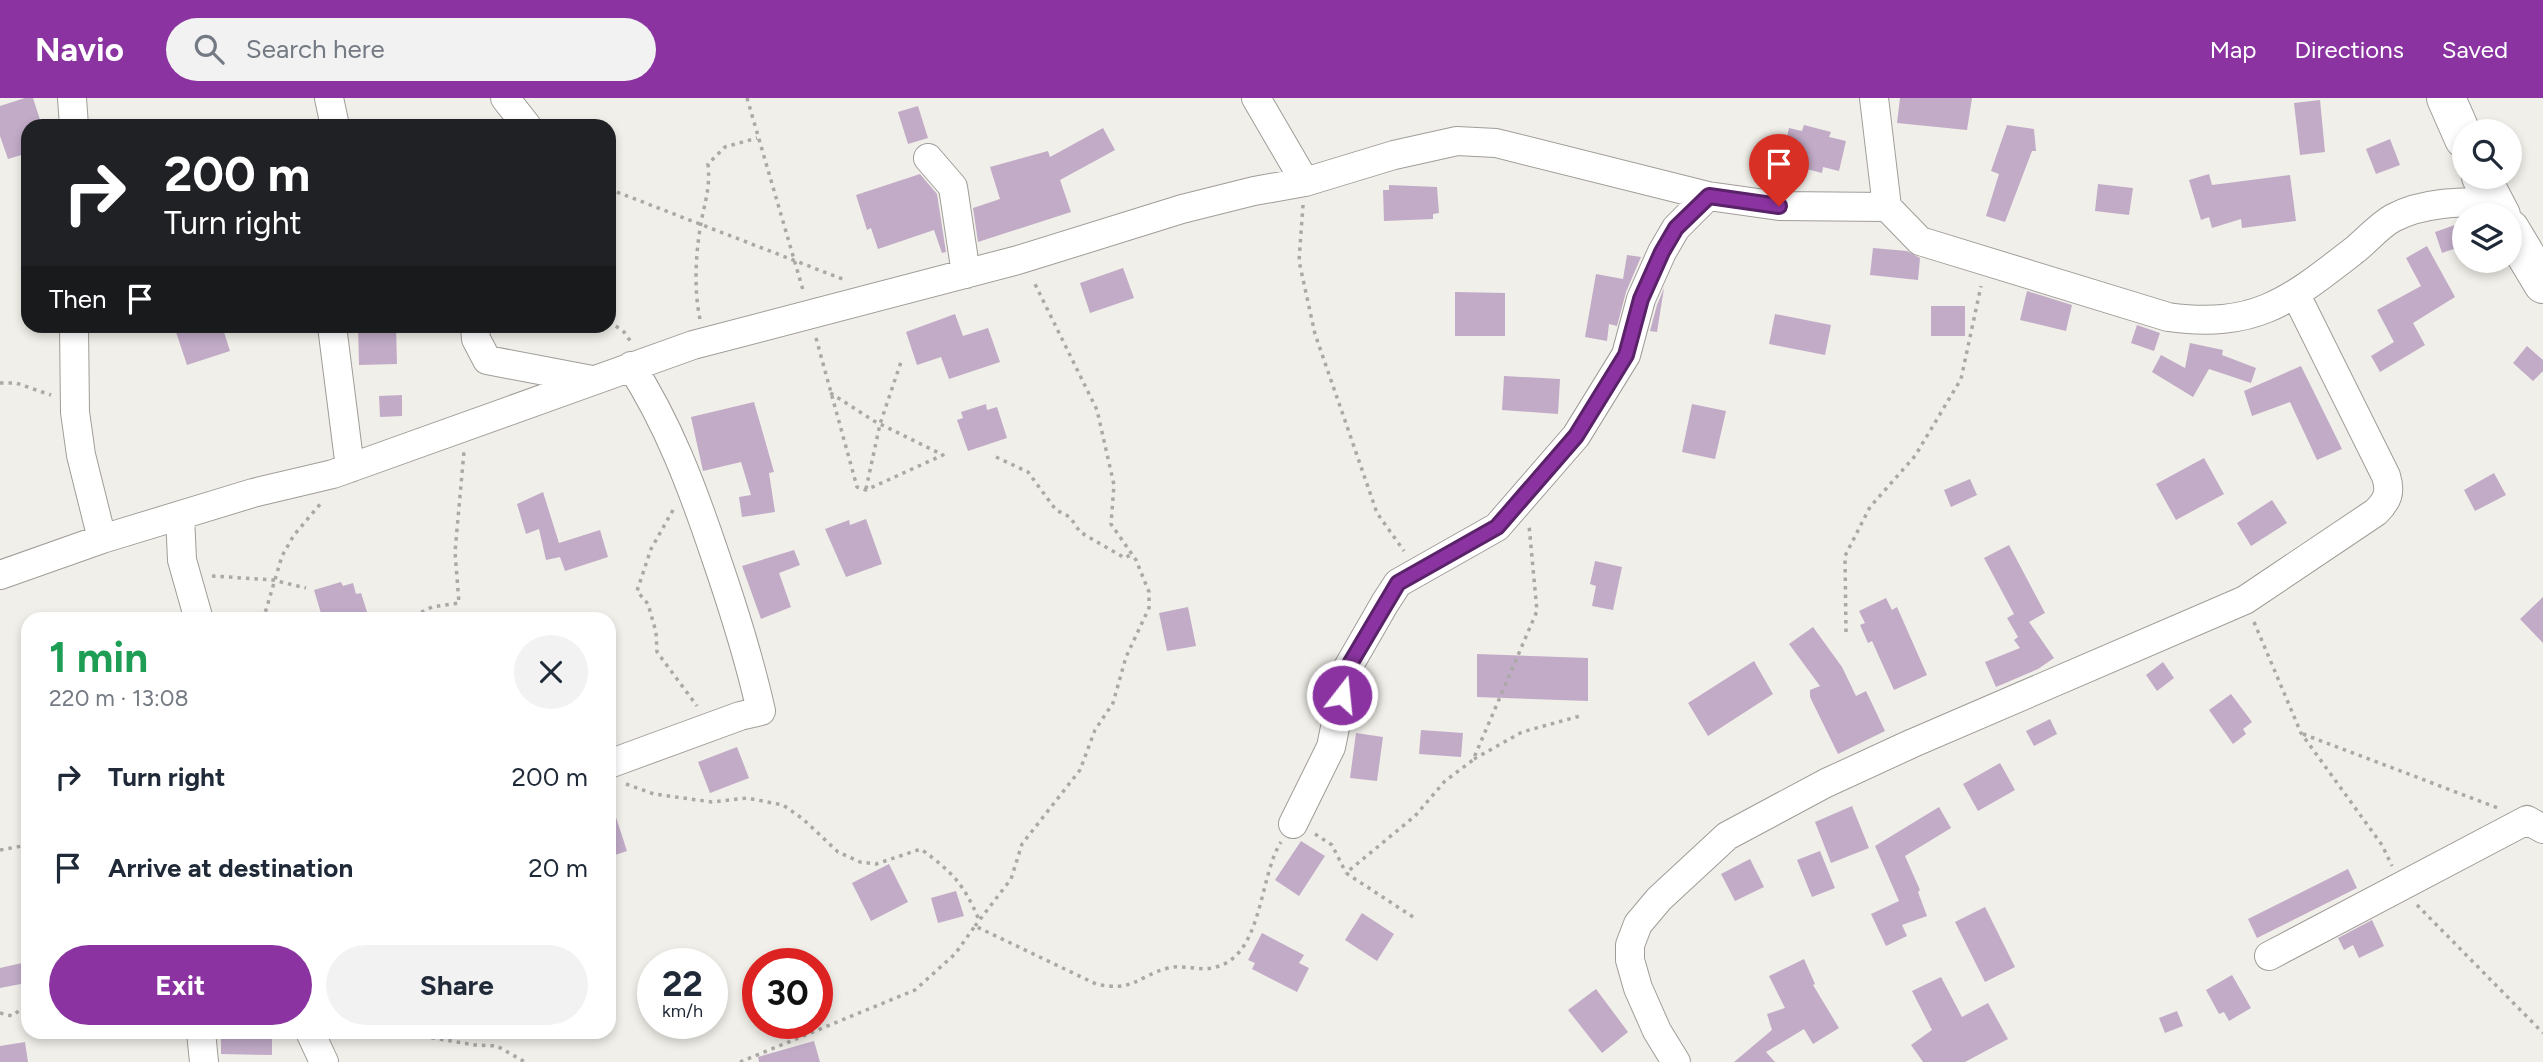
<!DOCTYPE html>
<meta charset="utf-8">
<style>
:root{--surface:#fff;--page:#f2f2f3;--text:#1f2937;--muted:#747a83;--accent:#8b34a1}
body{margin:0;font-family:Figtree,sans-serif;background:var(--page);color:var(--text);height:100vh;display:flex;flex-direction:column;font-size:26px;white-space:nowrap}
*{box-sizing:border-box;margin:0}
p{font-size:23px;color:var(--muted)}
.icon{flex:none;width:38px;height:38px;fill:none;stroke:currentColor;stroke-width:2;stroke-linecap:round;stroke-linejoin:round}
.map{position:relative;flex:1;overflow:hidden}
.details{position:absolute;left:21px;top:514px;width:595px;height:427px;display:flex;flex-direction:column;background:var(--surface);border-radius:21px;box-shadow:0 4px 10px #0003}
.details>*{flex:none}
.guide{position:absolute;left:21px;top:21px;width:595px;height:214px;border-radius:21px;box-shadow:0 4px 10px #0003;background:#202124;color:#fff;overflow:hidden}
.buttons{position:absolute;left:2452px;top:21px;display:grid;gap:14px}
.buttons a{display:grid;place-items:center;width:70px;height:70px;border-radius:50%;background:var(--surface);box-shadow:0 4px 10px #0003;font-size:35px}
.speed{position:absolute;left:637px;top:850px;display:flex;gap:14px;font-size:35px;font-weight:700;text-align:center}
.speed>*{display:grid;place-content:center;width:91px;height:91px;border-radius:50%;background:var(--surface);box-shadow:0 4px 10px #0003;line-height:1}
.speed small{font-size:18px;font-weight:400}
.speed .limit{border:10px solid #d22;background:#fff;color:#111}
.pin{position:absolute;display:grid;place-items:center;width:60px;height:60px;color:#fff;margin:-72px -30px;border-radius:50% 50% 50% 0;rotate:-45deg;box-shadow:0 0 7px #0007}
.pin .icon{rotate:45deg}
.me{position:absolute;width:77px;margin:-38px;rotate:16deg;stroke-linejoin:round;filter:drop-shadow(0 0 5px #0008)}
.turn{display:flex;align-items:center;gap:24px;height:147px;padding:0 28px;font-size:32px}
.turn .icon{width:91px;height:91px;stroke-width:2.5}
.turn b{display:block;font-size:49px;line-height:60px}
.then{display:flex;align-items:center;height:66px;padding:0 28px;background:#0003;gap:14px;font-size:26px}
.round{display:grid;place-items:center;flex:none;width:74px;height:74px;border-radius:37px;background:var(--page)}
.summary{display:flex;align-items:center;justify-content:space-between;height:119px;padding:0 28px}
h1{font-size:42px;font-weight:700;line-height:52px;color:#1e9e55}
.primary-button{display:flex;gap:14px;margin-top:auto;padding:14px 28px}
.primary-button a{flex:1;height:80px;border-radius:42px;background:var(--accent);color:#fff;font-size:28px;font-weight:700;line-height:80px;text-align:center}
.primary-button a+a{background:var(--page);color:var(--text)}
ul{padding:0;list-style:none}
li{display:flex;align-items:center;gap:21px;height:91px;padding:0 28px}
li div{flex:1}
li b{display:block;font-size:26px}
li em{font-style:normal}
header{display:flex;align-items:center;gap:42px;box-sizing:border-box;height:98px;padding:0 35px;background:var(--accent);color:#fff}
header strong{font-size:33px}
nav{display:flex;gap:38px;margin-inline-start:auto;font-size:24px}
.search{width:490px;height:63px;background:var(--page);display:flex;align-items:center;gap:18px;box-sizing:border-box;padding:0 24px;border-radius:38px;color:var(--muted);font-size:26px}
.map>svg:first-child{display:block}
.building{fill:#c1abc7}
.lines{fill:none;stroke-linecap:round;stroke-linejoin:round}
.minor-casing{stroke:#a09d98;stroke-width:30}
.highway-casing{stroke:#a09d98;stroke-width:40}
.path{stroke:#aba9a5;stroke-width:3.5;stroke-dasharray:3.5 5;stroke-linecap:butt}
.minor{stroke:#fff;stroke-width:28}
.highway{stroke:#fff;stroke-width:38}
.route-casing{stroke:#5a2269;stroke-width:18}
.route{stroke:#8b34a1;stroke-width:12}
</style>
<header>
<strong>Navio</strong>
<div class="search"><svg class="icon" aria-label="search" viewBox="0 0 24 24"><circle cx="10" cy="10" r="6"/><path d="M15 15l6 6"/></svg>Search here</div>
<nav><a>Map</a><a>Directions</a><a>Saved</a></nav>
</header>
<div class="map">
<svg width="2543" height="964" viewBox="0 0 2543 964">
<rect width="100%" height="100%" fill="#f1efe9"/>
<path class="building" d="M25,0H33L42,28H28V55L8,61L0,38V8Z
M1900,0H1972L1967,32L1897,25Z
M2320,2L2325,54L2300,57L2294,5Z
M918,8L928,40L908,46L898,14Z
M1804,27L1831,34L1829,39L1846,43L1839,73L1823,69L1822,75L1795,68L1796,63L1782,60L1789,30L1802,33Z
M2007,27L2034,31L2036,53H2032L2005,124L1986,118L1999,76L1991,73Z
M1103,30L1115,52L1060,82L1071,114L978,144L973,110L1000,101L990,69L1048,53L1050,59Z
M2390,41L2400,67L2376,76L2366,51Z
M920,76L937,96L946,154L942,155L934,132L878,151L871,130L867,132L856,97Z
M2209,76L2212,87L2290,77L2296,123L2242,130L2241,121L2212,130L2209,119L2201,122L2189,82Z
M2098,86L2133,90L2129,117L2095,113Z
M1389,87L1437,89L1439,115L1433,116V121L1384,123L1383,92H1389Z
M2455,127L2462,148L2442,155L2435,134Z
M2427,148L2455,199L2413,225L2425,247L2380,274L2371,258L2394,244L2377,212L2421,188L2406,160Z
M1873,150L1907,153L1920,160L1918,182L1870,177Z
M1627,157L1641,159L1626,194L1617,228L1609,226L1607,243L1585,239L1596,176L1623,181Z
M1123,170L1134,200L1090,215L1080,185Z
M1664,190L1657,234L1650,233L1657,207Z
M2027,193L2072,207L2066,233L2020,222Z
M1455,194L1505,195V238H1455Z
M1931,208H1965V238H1931Z
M955,216L963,238L988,230L1000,264L949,281L941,259L917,267L906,234Z
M1775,216L1831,227L1825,257L1769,246Z
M2137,227L2160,235L2154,253L2131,245Z
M174,228H222L230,253L187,267Z
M358,228H396L397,266L359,267Z
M2190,245L2223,252L2222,257L2256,270L2251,285L2209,271L2193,299L2152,274L2161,257L2185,270Z
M2527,248L2543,262V273L2533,283L2513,265Z
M2301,268L2342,351L2317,362L2290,304L2252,318L2244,293Z
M1504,278L1560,281L1558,316L1502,312Z
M402,297V318L380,319L379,298Z
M754,304L774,374L769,375L775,414L742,419L739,399L751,397L741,364L703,373L691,319Z
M986,306L987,312L997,309L1007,340L968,353L957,322L963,320L961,314Z
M1692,306L1726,313L1715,361L1682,354Z
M2204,360L2224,396L2176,422L2156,386Z
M2494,375L2506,397L2475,413L2464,392Z
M1970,381L1977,397L1951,409L1944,392Z
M543,394L559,445L600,432L608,459L565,473L560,459L546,462L539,431L526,436L517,406Z
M2272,402L2287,425L2251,448L2237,425Z
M866,421L882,466L846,479L825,431L849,422L850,427Z
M2009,447L2045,515L2029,524L2054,560L2038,571L1996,589L1985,564L2020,550L2014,542L2018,539L2007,520L2014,516L1984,460Z
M794,452L800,467L779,475L791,509L761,521L742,468Z
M1595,463L1622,469L1613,512L1592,508L1596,488L1590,486Z
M341,484L343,488L353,485L356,496L361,495L368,517L354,522H323L314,492Z
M2543,499V545L2520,521Z
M1886,500L1892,512L1897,509L1927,577L1894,592L1872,543L1868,545L1860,527L1865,525L1859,513Z
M1188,509L1196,548L1167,553L1159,515Z
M1813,529L1842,569L1856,598L1866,593L1885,633L1838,656L1810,599V592L1820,588L1789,546Z
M1477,556L1588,560V603L1477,599Z
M1754,563L1773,596L1708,638L1688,605Z
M2163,564L2174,580L2157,593L2146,577Z
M2231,596L2252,624L2243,631L2246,636L2233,646L2209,612Z
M2050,621L2057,636L2034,648L2026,633Z
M1421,632L1463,635L1461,659L1419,656Z
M1356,635L1383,639L1377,683L1350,680Z
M737,649L749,680L710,695L698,664Z
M2000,665L2015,692L1978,713L1963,686Z
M612,707L627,753L609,759V708Z
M1852,708L1869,750L1831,765L1815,724Z
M1939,709L1951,730L1905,758L1920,792L1918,794L1927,818L1902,827L1907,838L1886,848L1871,816L1899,803L1875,748Z
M1301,743L1325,758L1299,798L1275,782Z
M1820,753L1835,790L1812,799L1797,762Z
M1750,761L1764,789L1735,803L1721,776Z
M889,766L908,804L871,823L852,785Z
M2348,771L2357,790L2257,840L2248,821Z
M956,793L964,818L938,825L931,800Z
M1985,809L2015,869L1985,884L1955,824Z
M1362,815L1394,836L1377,863L1345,842Z
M2372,822L2384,848L2359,860L2353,847L2344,852L2338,840Z
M1262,835L1304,857L1299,865L1309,870L1297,894L1252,871L1255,865L1248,862Z
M1804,861L1815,886L1813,887L1839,930L1813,946L1804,931L1766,954L1775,964H1734L1772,932L1767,916L1785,910L1769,878Z
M22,865L26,885L0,890V870Z
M2232,877L2251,910L2229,923L2224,914L2219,916L2206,892Z
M1941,879L1962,919L1988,905L2008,941L1965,964H1923L1911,947L1932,932L1912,893Z
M1596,891L1628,934L1602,955L1568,912Z
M2177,913L2183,928L2165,935L2159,920Z
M221,934H272V957L221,956Z
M814,943L820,964H759L758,959Z
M25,944L28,964H0V948Z"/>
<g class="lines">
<g class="minor-casing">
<path id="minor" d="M72,0L74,28
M329,0L335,28
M505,0L527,28
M1256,0L1305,84
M1874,0L1887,109
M928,60L953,89L966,176
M74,228L75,314L81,357L102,441
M332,228L350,370
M475,228L476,241L487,262L592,282
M180,418L182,462L199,522
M0,477L102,441L253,395L333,376L693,247L1018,162L1182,111L1254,93L1305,84L1394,57L1457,43L1496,45L1708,98L1779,108L1887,109L1920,143L2168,219C2256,231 2289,203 2356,151C2368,141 2380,127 2393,120C2423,104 2460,104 2493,104
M609,666L740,618L761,613C749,559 732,506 714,454C692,389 668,325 631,268
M1293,726L1331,649L1347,571L1385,505L1398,485L1497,429L1576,338L1626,257L1641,201L1662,154L1676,130L1708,98
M2269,858L2527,722L2543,731
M201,934L204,964
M310,934L324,964
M1676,964L1657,933L1638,890L1630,862V847L1638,826L1659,801L1727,738L1826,685L1913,645L2245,502L2376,414C2388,402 2391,394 2386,378L2296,197"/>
</g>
<g class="highway-casing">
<path id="highway" d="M2446,0L2464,41
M2481,79L2501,117
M2510,131L2543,186"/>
</g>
<path class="path" d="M747,0L803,192
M609,91L845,182
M1303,107L1299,163L1315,236L1377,415L1404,453
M700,221C693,189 696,147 703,115C707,97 710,85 708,66L725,49L757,40
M609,223L624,234L631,244
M816,240L857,389L866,392L943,357L874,323L829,294
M0,285H16L51,297
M996,359L1028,374L1056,412L1070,419L1080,434L1125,460L1132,456
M866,391L880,326L902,261
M673,412L651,451L637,493L648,506L656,534L657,554L697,608
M212,478L273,482L306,490
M263,522L282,458L294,437L322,404
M406,522L432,509L459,505L455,454L464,353
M2254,524L2301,635L2382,747L2392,768
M1846,534L1845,458L1870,409L1915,358L1961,281L1981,188
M2303,636L2498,710
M1474,661L1522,634L1580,618
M626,686L654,696L712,704L747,700L783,707L803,721L838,754L860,764L876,766L921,751C952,774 964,786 979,822
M1315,736L1332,747L1346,775
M0,752L28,747
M2417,807L2543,935
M1413,819L1346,775L1415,718L1445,683L1473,662L1537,513L1529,427
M975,828L1011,781L1022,746L1080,672L1095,632L1113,605L1126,559L1149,510V494L1136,462L1111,426L1114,387L1097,312L1033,182
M0,915L12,918L28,906
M398,934L475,947L497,948L525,964
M740,964L915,892L955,856L975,828L1096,886C1134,894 1136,879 1168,870C1183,866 1201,874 1216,869C1263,857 1259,778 1281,744"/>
<use href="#minor" class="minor"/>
<use href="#highway" class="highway"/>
</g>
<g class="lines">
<g class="route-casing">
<path id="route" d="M1342,597L1347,571L1398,485L1497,429L1576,338L1626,257L1641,201L1662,154L1676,130L1709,98L1779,108"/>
</g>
<use href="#route" class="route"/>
</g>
</svg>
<div class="buttons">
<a><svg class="icon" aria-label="search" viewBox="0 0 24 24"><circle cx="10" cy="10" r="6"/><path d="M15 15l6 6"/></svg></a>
<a><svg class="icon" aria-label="layers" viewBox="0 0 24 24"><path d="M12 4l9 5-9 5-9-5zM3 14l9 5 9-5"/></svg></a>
</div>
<div class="speed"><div>22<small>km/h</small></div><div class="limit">30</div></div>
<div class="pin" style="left:1779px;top:108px;background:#d93025"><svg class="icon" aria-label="arrive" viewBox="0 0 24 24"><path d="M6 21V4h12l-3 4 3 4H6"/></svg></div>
<svg class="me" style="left:1342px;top:597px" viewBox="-20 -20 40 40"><circle r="17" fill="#8b34a1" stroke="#fff" stroke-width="3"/><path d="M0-11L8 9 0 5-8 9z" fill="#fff"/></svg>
<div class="guide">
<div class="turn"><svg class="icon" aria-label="right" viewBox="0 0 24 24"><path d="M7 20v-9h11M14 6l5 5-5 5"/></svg><div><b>200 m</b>Turn right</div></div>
<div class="then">Then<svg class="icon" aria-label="arrive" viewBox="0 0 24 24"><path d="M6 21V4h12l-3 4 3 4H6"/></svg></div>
</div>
<section class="details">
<div class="summary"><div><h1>1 min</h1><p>220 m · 13:08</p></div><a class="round"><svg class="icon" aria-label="close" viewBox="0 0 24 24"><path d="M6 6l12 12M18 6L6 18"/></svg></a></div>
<ul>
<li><svg class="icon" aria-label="right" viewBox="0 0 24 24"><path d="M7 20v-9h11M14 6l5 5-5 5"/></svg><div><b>Turn right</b></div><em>200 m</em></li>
<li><svg class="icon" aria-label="arrive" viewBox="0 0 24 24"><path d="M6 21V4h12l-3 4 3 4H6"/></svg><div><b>Arrive at destination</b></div><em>20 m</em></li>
</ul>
<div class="primary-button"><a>Exit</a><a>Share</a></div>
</section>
</div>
